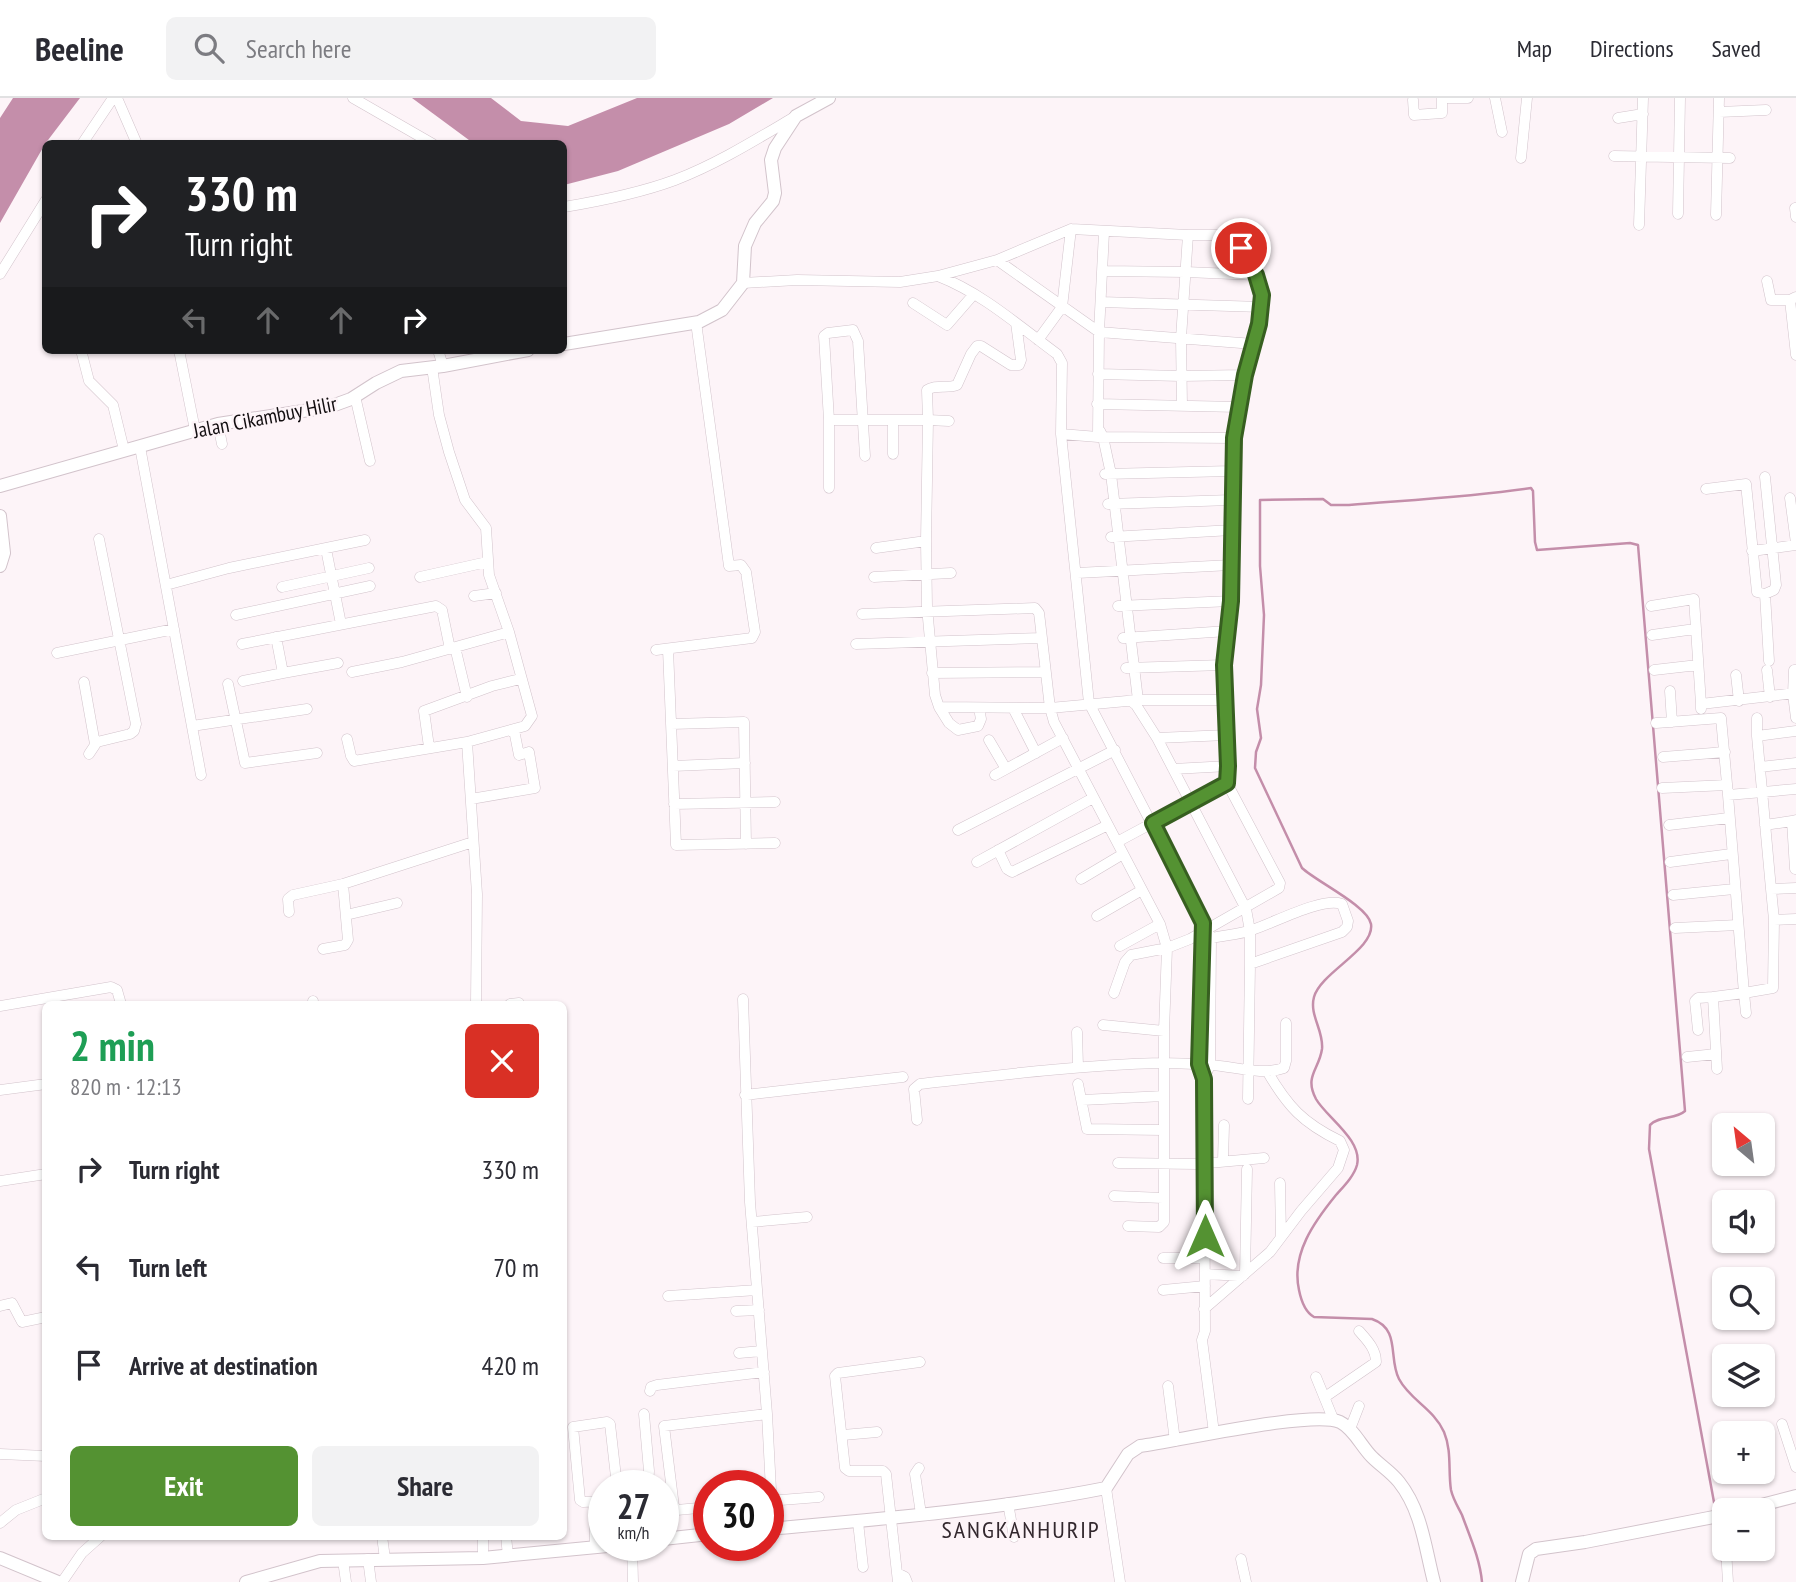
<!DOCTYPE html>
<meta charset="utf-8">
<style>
:root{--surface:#fff;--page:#f2f2f3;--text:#2b2b33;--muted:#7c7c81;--line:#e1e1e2;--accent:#549232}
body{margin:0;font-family:"PT Sans Narrow",sans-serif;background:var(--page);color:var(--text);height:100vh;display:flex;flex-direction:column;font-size:26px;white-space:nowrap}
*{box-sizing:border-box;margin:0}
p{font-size:23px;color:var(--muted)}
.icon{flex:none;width:38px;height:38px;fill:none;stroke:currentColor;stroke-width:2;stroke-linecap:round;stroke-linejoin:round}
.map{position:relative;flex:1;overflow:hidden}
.details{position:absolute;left:42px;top:903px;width:525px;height:539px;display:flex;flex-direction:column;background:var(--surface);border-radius:10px;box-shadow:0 2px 5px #0004}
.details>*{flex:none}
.banner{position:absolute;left:42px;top:42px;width:525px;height:214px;border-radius:10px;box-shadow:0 2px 5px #0004;background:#202124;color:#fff;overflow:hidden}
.needle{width:46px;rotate:331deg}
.fabs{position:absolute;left:1712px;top:1015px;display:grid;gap:14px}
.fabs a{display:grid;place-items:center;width:63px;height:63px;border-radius:10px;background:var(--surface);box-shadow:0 2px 5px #0004;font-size:35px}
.speed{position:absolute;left:588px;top:1372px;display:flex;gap:14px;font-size:35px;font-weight:700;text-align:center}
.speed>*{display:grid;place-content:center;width:91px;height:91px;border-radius:50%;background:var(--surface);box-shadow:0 2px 5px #0004;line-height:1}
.speed small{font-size:18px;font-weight:400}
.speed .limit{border:10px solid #d22;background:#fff;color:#111}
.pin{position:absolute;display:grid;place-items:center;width:60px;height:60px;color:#fff;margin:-30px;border:4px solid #fff;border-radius:50%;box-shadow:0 2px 7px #0007}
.me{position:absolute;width:77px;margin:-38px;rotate:0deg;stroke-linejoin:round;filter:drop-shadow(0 0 5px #0008)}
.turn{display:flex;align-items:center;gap:24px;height:147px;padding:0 28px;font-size:32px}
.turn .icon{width:91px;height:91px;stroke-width:2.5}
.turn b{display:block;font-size:49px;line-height:60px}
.lanes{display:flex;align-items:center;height:66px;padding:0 28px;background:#0003;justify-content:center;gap:35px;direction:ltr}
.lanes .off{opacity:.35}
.round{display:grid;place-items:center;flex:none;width:74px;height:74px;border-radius:10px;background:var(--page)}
.overview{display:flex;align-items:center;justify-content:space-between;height:119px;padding:0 28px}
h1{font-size:42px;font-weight:800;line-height:52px;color:#1e9e55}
.action{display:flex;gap:14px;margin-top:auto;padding:14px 28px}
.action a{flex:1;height:80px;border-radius:10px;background:var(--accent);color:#fff;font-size:28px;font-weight:800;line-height:80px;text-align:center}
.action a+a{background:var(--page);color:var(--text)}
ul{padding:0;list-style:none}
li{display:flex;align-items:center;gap:21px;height:98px;padding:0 28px}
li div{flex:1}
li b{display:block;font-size:26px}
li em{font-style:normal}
header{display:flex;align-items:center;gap:42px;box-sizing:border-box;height:98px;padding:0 35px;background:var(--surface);border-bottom:2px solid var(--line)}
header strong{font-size:33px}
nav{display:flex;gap:38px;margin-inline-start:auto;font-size:24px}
.search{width:490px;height:63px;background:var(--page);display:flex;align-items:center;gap:18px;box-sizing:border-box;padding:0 24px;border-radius:10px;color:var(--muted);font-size:26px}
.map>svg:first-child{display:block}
.water{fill:#c48eaa}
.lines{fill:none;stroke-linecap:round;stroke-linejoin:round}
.stream{stroke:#c48eaa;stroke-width:2.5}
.minor-casing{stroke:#d2c3cb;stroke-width:11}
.tertiary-casing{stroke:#d2c3cb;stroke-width:14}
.minor{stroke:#fff;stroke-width:10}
.tertiary{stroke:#fff;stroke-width:12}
.route-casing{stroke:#375f20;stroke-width:18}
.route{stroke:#549232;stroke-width:12}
.labels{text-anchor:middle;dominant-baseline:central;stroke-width:5;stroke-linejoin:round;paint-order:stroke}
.street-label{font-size:21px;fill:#120e10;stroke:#fdf4f8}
.quarter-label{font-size:24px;letter-spacing:2px;fill:#33282e;stroke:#fdf4f8}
</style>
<header>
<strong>Beeline</strong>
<div class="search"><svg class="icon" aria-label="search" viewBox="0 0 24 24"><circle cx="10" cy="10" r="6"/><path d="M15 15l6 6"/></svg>Search here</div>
<nav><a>Map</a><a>Directions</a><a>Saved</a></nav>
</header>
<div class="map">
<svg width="1796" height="1484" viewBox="0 0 1796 1484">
<rect width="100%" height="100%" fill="#fdf4f8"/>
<path class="water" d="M13,0H80L45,46L0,125V20Z
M412,0H491L521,23L568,28L637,0H773L729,26L618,73L564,87V46L473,45Z"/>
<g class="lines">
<path class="stream" d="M1716,1421L1722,1463
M1482,1484C1480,1461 1470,1439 1462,1417C1458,1409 1453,1401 1451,1392C1448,1373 1452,1353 1444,1334C1434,1311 1410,1302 1399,1281C1388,1260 1401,1231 1372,1221L1314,1219C1305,1214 1301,1202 1299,1192C1291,1156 1314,1124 1336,1097C1344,1088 1354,1078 1357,1067C1363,1042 1326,1019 1316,1001C1304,978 1319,972 1322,951C1324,933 1309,917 1314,899C1321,874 1375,851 1371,826C1368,808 1317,784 1302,770L1255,670L1256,654L1261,640L1257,611L1261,587L1264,517L1260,468V402L1323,401L1331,407H1349C1410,402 1471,399 1531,390L1533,393L1535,444L1537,452L1630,445L1638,447L1685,1013C1675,1022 1660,1017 1650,1027L1649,1051L1716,1415"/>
<g class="minor-casing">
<path id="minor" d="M117,0L137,46
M353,0L433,46
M1442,0H1468
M1495,0L1502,34
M1413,2L1414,17L1442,15V1
M1719,14L1766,12
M1618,20L1643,16
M82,46L113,0
M1614,58L1730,60
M1521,60L1527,0
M564,109C600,103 640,95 675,82C717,66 757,41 796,18
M1795,110L1796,119
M1678,116L1680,0
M1716,117L1719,0
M1639,127L1643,0
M1188,137H1219L1235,143L1256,177L1263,197L1259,226L1245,277L1234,340L1231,503L1224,567L1225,602
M997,162L1099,234L1254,246
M1103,173L1186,174L1256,177
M0,176L46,102
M938,178C982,195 1019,228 1057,256L1062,265L1061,336L1089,605L1211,840L1210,967L1204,981
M1767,183L1771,202H1790
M743,185L797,182L900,184L938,178L997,162L1071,131L1188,137L1181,240L1182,308
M1796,199L1790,202L1796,257
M1101,204L1262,209
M913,205L947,227L974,196
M1038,242L1062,209L1071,131
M81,252L89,283L113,307L124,352
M179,252L195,332
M438,252L443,268
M432,269L439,317L449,354L465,402L486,430L489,477L509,534L532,618L525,628L467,644L477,796L476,906
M1098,276L1181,278L1245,277
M355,298L370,363
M1097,306L1239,309
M829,322L824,238L828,235L853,232L858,243L865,358
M893,322V356
M949,323L928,322L926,443L927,509L935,597L939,609L1050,610L1054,624L1160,826L1120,848
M218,326L222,346
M1100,333L1103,339L1111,376L1138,602L1136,607
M1061,336L1098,339L1234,340
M1098,336L1099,234L1104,134
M140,349L201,677
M1105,376L1232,373
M829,390V322H928L927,292C935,286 948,291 957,287L971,256L977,248H981L1011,267H1019L1021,262L1016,225
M1706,391L1746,386L1757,494L1765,496L1774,492L1776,487L1765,379
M1790,400L1796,445
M1108,406L1232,402
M1111,439L1232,432
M876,450L926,443
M326,451L341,526
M1752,453L1796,447
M1077,475L1231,467
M420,479L487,464
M874,479L951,475
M166,487L229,470L365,442
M282,489L369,470
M1765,496L1769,563
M474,498L496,495
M1118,508L1231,503
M1651,508L1694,501L1701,606
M862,516L1035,510L1039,515L1040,523L1050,610L1138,602H1225L1227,621V685L1280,785L1279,790L1190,841L1167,850L1131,857L1125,864L1114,895
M236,517L370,488
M1652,537L1695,531
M276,539L283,575L338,565
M1123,540L1228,533
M242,546L436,508L442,512L450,551
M856,546L1042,540
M455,549L467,599
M668,551L676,747L775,745
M656,552L752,540L755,534L746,474L741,467L729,468L696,224
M57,555L174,531
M1126,570L1224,567
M1654,572L1698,567
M1767,572L1770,599
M1796,572H1794L1793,596L1796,620
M352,574L402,564L509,534
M932,575L1045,574
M1736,577L1739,603
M243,583L283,575
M84,584L95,646
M228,586L245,665L317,655
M1670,593L1672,624
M1131,603L1136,607L1157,640L1246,811L1250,833V866L1248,1001
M939,609L949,625L958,632L978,628L981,621L979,610
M1013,610L1036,655
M1701,611V606L1796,595
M1757,620V638
M1656,625L1721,620L1728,697
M671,626L744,624L746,746
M192,628L307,611
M1796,633L1757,638L1771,791L1796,790
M1157,640L1227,637
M347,641L351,658L354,663L467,644
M989,642L1006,671
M429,649L424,613L492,588L520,581
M89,656L97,644L130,636L134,633L136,626L99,441
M1663,659L1725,654
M673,668L745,665
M1760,669L1796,665
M1173,671L1229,668
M995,677L1063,640
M1662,690L1727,687
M471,701L535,690L529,654L519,657L514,632
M674,706L775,704
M1669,727L1729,720
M1765,727L1792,723
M958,732L1115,652
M1117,744L1227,685
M998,752L1007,771L1012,774L1108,727
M977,764L1093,700
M1670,764L1731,756
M1795,771L1792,723L1796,722
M1081,781L1123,756
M1673,797L1734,791
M289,814L288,801L293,797L343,786L473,744
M346,817L397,805
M1097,818L1142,792
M1774,822L1796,821
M1675,830L1738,827
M1202,832L1200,966L1204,981L1205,1233L1202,1242L1214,1335
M1208,841C1223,837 1238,837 1252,832C1274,825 1321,799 1342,806L1348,823L1347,829L1342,834L1250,866
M323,851L345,847L348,842L343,786
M743,901L750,1104L767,1316L773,1430
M313,903V906
M510,906L519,905
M0,908L111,889L117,892L121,906
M1746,915L1744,895L1773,890L1774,822L1771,791
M1103,927L1164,933
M1698,932L1695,903L1698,900L1713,899
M1077,934L1078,969
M1687,959L1716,956
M1717,971L1713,899L1744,895L1728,697L1796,691
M1078,986L1087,1031L1163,1032
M0,992L46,986
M745,997L903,979
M1082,1002L1164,998
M917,1022L914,991L920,986C1000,977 1081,967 1161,965C1177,965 1194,966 1210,967C1233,968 1262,978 1284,970L1286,963V925
M1223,1063L1224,1027
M1118,1065L1197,1066L1264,1060
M0,1083L46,1076
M1280,1085L1281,1139
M1114,1098L1163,1100
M752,1124L807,1119
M1128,1128L1159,1129L1164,1124V933L1167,850L1160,826
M1163,1160H1205
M1205,1176L1243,1178
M1245,1176L1247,1071
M1163,1192L1205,1188
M668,1198L757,1192
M0,1208L12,1205L22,1224L46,1219
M1204,1211L1270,1154L1301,1113L1338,1070L1344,1052L1340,1043C1303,1025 1288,1009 1267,973
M736,1213L759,1212
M739,1255L762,1253
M1316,1279L1334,1323
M1168,1288L1175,1343
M650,1293L651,1289L657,1287L764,1274
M1325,1299L1376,1264C1376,1251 1367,1242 1359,1233
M644,1316L649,1373L648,1388
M1782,1326L1796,1369
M1350,1331L1359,1308
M843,1337L877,1334
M0,1356L46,1358
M919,1370L915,1376L921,1416
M1106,1390L1120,1484
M604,1403L583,1404L580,1402L573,1329L607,1324L610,1326L617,1388
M768,1403L819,1399
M594,1404L595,1450
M1008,1405L1014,1439
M709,1409L677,1412L674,1409L664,1328L767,1316
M858,1424L863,1469
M0,1425L16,1412L46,1400
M382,1438L385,1461
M483,1438V1460
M506,1438L508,1458
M632,1447L633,1484
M1726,1451L1728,1484
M368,1461L371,1484
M1241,1461L1246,1484
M343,1462L346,1484
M897,1475L905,1479L907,1484
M62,1484L82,1455L101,1438
M898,1484L886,1376L883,1373H849L845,1370L835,1278L838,1275L920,1264"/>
</g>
<g class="tertiary-casing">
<path id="tertiary" d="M564,246L699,224L722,212L743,185L745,148L755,125L773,103L775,95L771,62L775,50L796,18L829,0
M0,388L218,326L329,309L351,301L376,285L401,273L443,268L528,252
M0,418L4,455L0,468
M1742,1412L1796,1398
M768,1431C881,1421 995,1412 1106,1390L1128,1356L1140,1348C1178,1343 1312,1312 1340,1324C1354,1331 1361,1348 1372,1359C1381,1368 1391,1374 1399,1384C1422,1413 1425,1450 1434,1484
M663,1441L709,1436
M0,1460L58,1484
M246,1484L320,1463L483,1460L618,1447
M1522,1484L1529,1456L1536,1451L1585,1444L1724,1417"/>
</g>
<use href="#minor" class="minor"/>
<use href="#tertiary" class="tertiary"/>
</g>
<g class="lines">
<g class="route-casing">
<path id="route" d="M1205,1138L1204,981L1199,966L1203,825L1153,725L1227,685L1228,668L1224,567L1231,503L1234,340L1245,277L1259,226L1262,197L1256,177L1241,150"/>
</g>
<use href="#route" class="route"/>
</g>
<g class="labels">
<g class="street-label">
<text transform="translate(265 319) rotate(-11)">Jalan Cikambuy Hilir</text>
</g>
<g class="quarter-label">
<text x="1021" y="1431">SANGKANHURIP</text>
</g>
</g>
</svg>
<div class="fabs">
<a><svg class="needle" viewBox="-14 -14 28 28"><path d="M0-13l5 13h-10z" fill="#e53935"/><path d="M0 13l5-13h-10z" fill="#7c7c81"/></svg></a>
<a><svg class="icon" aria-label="sound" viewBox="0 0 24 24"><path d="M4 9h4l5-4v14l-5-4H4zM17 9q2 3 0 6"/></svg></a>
<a><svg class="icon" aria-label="search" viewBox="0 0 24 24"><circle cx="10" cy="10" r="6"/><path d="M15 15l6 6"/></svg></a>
<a><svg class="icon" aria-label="layers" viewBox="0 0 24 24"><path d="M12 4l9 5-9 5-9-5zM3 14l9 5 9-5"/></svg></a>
<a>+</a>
<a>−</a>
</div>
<div class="speed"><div>27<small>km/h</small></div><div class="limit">30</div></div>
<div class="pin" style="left:1241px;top:150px;background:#d93025"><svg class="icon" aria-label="arrive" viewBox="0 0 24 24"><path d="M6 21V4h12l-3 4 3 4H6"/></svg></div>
<svg class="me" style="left:1205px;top:1138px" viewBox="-20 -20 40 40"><path d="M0-17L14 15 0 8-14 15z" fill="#549232" stroke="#fff" stroke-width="4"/></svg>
<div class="banner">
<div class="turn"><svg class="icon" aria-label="right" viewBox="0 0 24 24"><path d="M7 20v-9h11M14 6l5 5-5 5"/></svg><div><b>330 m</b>Turn right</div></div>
<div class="lanes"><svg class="icon off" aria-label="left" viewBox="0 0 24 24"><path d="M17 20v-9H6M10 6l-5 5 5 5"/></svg><svg class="icon off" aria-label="ahead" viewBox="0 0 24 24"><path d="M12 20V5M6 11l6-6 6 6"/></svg><svg class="icon off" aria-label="ahead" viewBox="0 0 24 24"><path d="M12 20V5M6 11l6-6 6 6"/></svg><svg class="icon" aria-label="right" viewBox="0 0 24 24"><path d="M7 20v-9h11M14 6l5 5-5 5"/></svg></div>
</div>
<section class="details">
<div class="overview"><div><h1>2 min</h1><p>820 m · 12:13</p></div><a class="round" style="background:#d93025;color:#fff"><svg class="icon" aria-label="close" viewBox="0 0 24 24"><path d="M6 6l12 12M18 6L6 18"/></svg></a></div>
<ul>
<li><svg class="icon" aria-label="right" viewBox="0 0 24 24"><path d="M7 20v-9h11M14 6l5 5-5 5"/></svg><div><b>Turn right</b></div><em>330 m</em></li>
<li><svg class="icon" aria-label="left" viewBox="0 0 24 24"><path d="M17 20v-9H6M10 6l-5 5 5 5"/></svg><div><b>Turn left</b></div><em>70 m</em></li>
<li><svg class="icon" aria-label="arrive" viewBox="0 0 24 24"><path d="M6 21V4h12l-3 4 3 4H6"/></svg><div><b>Arrive at destination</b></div><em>420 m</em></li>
</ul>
<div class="action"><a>Exit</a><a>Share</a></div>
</section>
</div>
